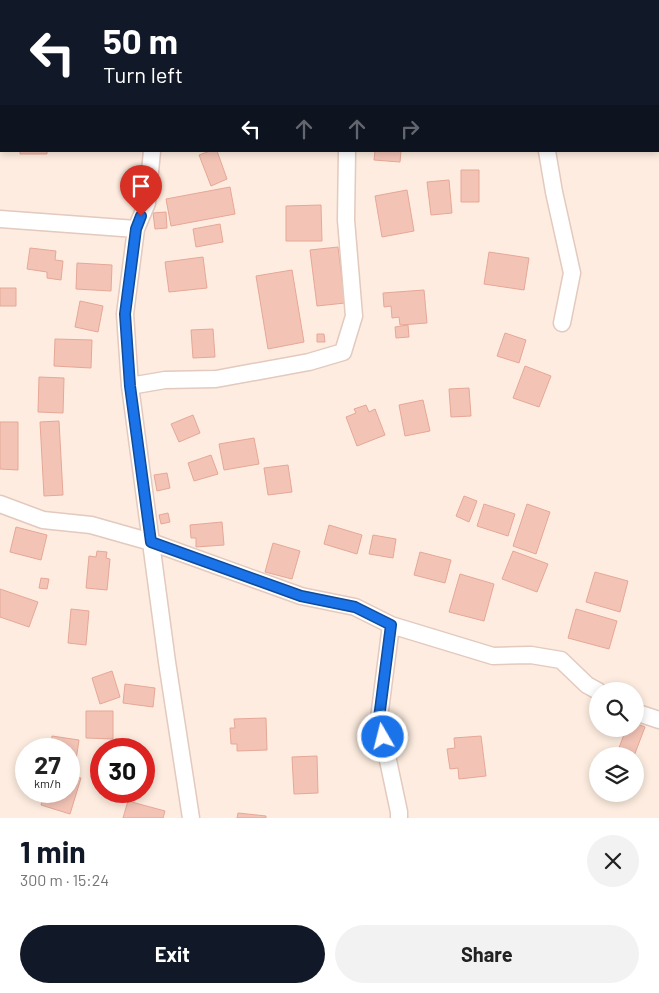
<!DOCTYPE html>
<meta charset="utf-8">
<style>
:root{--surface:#fff;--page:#f2f2f2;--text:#222;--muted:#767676;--accent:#111827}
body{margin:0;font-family:Barlow,sans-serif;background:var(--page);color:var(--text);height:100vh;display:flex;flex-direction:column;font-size:19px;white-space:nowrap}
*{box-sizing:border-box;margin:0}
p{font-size:16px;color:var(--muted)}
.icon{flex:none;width:28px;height:28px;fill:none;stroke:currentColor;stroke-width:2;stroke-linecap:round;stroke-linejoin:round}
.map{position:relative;height:818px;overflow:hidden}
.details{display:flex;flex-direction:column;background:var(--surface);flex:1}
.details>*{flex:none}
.guide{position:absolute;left:0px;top:0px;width:660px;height:152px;box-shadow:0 2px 8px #0003;background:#111827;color:#fff;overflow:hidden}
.buttons{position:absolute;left:589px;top:682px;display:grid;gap:10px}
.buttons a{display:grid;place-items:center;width:55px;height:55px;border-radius:50%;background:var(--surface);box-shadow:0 2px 8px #0003;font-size:25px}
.speed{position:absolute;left:15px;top:738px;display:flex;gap:10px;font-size:25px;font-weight:700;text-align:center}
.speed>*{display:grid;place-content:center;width:65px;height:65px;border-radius:50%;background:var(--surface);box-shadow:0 2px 8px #0003;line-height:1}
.speed small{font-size:12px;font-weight:400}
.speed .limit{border:8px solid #d22;background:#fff;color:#111}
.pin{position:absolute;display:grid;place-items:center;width:42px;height:42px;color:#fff;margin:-51px -21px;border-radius:50% 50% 50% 0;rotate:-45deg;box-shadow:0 0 5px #0007}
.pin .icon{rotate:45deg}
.me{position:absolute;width:55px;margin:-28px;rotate:352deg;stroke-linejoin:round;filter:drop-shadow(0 0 4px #0008)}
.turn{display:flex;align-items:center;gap:18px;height:105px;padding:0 20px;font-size:22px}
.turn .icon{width:65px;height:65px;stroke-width:2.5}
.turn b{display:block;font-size:35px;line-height:42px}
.lanes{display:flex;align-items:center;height:48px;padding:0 20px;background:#0003;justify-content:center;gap:25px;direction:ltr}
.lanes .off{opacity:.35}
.round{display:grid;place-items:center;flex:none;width:52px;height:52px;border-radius:26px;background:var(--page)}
.head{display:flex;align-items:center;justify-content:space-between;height:85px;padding:0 20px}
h1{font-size:30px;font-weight:700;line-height:38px;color:var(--accent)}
.primary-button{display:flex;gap:10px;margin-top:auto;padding:10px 20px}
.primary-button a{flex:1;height:58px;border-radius:30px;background:var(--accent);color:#fff;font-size:20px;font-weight:700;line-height:58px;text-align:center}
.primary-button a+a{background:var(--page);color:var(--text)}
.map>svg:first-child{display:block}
.building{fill:#f3c4b6;stroke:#e6a796}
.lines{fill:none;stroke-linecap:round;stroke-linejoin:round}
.minor-casing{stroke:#e3c9be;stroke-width:19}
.minor{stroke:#fff;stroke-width:16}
.route-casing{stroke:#114b97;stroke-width:12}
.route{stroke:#1a73e8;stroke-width:9}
</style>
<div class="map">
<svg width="659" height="818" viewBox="0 0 659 818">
<rect width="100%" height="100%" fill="#fdecdf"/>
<path class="building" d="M319,0H351L318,1Z
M438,0H463V1H438Z
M20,151H47V154H20Z
M210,151H217L227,179L211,186L199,155Z
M375,151H401L400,162L374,160Z
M461,170H479V202H461Z
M449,180L452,213L431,215L427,182Z
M230,187L235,214L171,226L166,199Z
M407,190L414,231L382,237L375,196Z
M321,205L322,241H286V206Z
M166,212L167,228L155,229L153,213Z
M220,224L223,242L196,247L193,229Z
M338,247L345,303L317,306L310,250Z
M30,248L56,251L55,260L63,261L61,280L47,278V272L27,269Z
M489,252L529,258L524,290L484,284Z
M203,257L207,288L169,292L165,262Z
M77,263L112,265L111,291L76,289Z
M292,270L304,342L268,349L256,276Z
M0,288H16V306H0Z
M424,290L427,323L400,325L399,317L392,318L391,306L384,307L383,293Z
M80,301L103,306L98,332L75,327Z
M408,325L409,337L396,338L395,327Z
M213,329L215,357L193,358L191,330Z
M505,333L526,340L519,363L497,356Z
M317,334H324L325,342H317Z
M55,339L92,340L91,368L54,366Z
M525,366L551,376L539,407L513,398Z
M39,377L64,378L63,413L38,412Z
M469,388L471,416L451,417L449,389Z
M423,400L430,431L405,436L399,405Z
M366,405L369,412L375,409L385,435L357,446L346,417L356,413L354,409Z
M193,415L200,433L179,442L171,424Z
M59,421L63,495L44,496L40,422Z
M0,422H18V470L0,469Z
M254,438L259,464L224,470L219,444Z
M211,455L218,474L194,481L188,463Z
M288,465L292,492L268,495L264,468Z
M167,473L170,488L157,491L154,475Z
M464,496L477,501L469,522L456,516Z
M484,504L515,514L508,536L477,526Z
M527,504L550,512L536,554L513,546Z
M168,513L170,522L161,524L159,515Z
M222,522L224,545L196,547V538H191L190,525Z
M329,525L362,535L357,554L324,544Z
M16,527L47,535L41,560L10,552Z
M373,535L396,539L393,558L369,554Z
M273,543L300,551L292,579L265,572Z
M97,551L107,552L106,558L110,559L107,590L86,588L89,556L96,557Z
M513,551L548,564L537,592L502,579Z
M420,552L451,560L445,583L414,575Z
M595,572L628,581L620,612L586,602Z
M460,574L494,584L484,621L449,612Z
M41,578L49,579L47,589L39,588Z
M0,589L38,602L29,627L0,617Z
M71,609L89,611L86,645L68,643Z
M576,609L617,621L609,649L568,638Z
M112,671L120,697L100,704L92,678Z
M125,684L155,688L153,707L123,703Z
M86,711H113V739L86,738Z
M266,718L267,750L237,751V744H231L230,728H235L234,719Z
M635,723L645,727L634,756H616L626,729H635Z
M52,736L79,740L76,760L69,759V749H51Z
M481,736L486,776L459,779L458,768L450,769L447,749L455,748L454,738Z
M317,756L318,793L294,794L292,757Z
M100,759L101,760V782L95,780Z
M69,774L81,778L70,814L41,805L45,791H69Z
M128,801L165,811L163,818H123Z
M238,813L266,816V818H237Z"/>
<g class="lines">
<g class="minor-casing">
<path id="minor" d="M518,0L519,1
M163,1V0
M367,1V0
M152,151L147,203L136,229L125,314L130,386L167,662L191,818
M547,151L554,192L572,273L562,323
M0,219L136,229
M130,386L165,380L216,379L309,362L343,352L354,316L346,220L347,151
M0,504L43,520L91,525L151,542L301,596L355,607L391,625L493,656L531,655L561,660L587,685L598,691
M391,625L379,718L399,812V818
M635,712L659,720"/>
</g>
<use href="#minor" class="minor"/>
</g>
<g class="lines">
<g class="route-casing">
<path id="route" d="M141,216L136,229L125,314L130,386L151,542L301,596L355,607L391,625L379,718L383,737"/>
</g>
<use href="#route" class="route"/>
</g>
</svg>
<div class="buttons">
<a><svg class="icon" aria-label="search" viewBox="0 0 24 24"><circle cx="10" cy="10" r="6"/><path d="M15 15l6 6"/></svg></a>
<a><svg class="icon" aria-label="layers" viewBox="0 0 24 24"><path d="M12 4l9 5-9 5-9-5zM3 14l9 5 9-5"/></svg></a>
</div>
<div class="speed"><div>27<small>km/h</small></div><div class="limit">30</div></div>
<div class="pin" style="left:141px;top:216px;background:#d93025"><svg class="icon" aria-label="arrive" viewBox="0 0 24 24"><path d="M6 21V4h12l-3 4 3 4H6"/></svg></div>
<svg class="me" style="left:383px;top:737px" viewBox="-20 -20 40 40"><circle r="17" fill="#1a73e8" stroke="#fff" stroke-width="3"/><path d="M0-11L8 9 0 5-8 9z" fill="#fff"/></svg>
<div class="guide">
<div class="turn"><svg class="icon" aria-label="left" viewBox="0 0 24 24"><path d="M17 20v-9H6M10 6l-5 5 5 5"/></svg><div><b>50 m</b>Turn left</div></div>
<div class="lanes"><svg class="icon" aria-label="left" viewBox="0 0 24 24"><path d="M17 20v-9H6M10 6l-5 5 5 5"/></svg><svg class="icon off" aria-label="ahead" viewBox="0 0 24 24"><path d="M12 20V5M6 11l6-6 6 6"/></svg><svg class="icon off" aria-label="ahead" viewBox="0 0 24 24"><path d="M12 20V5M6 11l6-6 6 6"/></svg><svg class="icon off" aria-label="right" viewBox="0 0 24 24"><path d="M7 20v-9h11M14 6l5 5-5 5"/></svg></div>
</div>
</div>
<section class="details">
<div class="head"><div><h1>1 min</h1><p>300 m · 15:24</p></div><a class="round"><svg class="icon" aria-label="close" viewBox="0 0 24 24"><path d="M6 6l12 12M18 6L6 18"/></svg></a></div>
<div class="primary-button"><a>Exit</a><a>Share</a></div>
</section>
